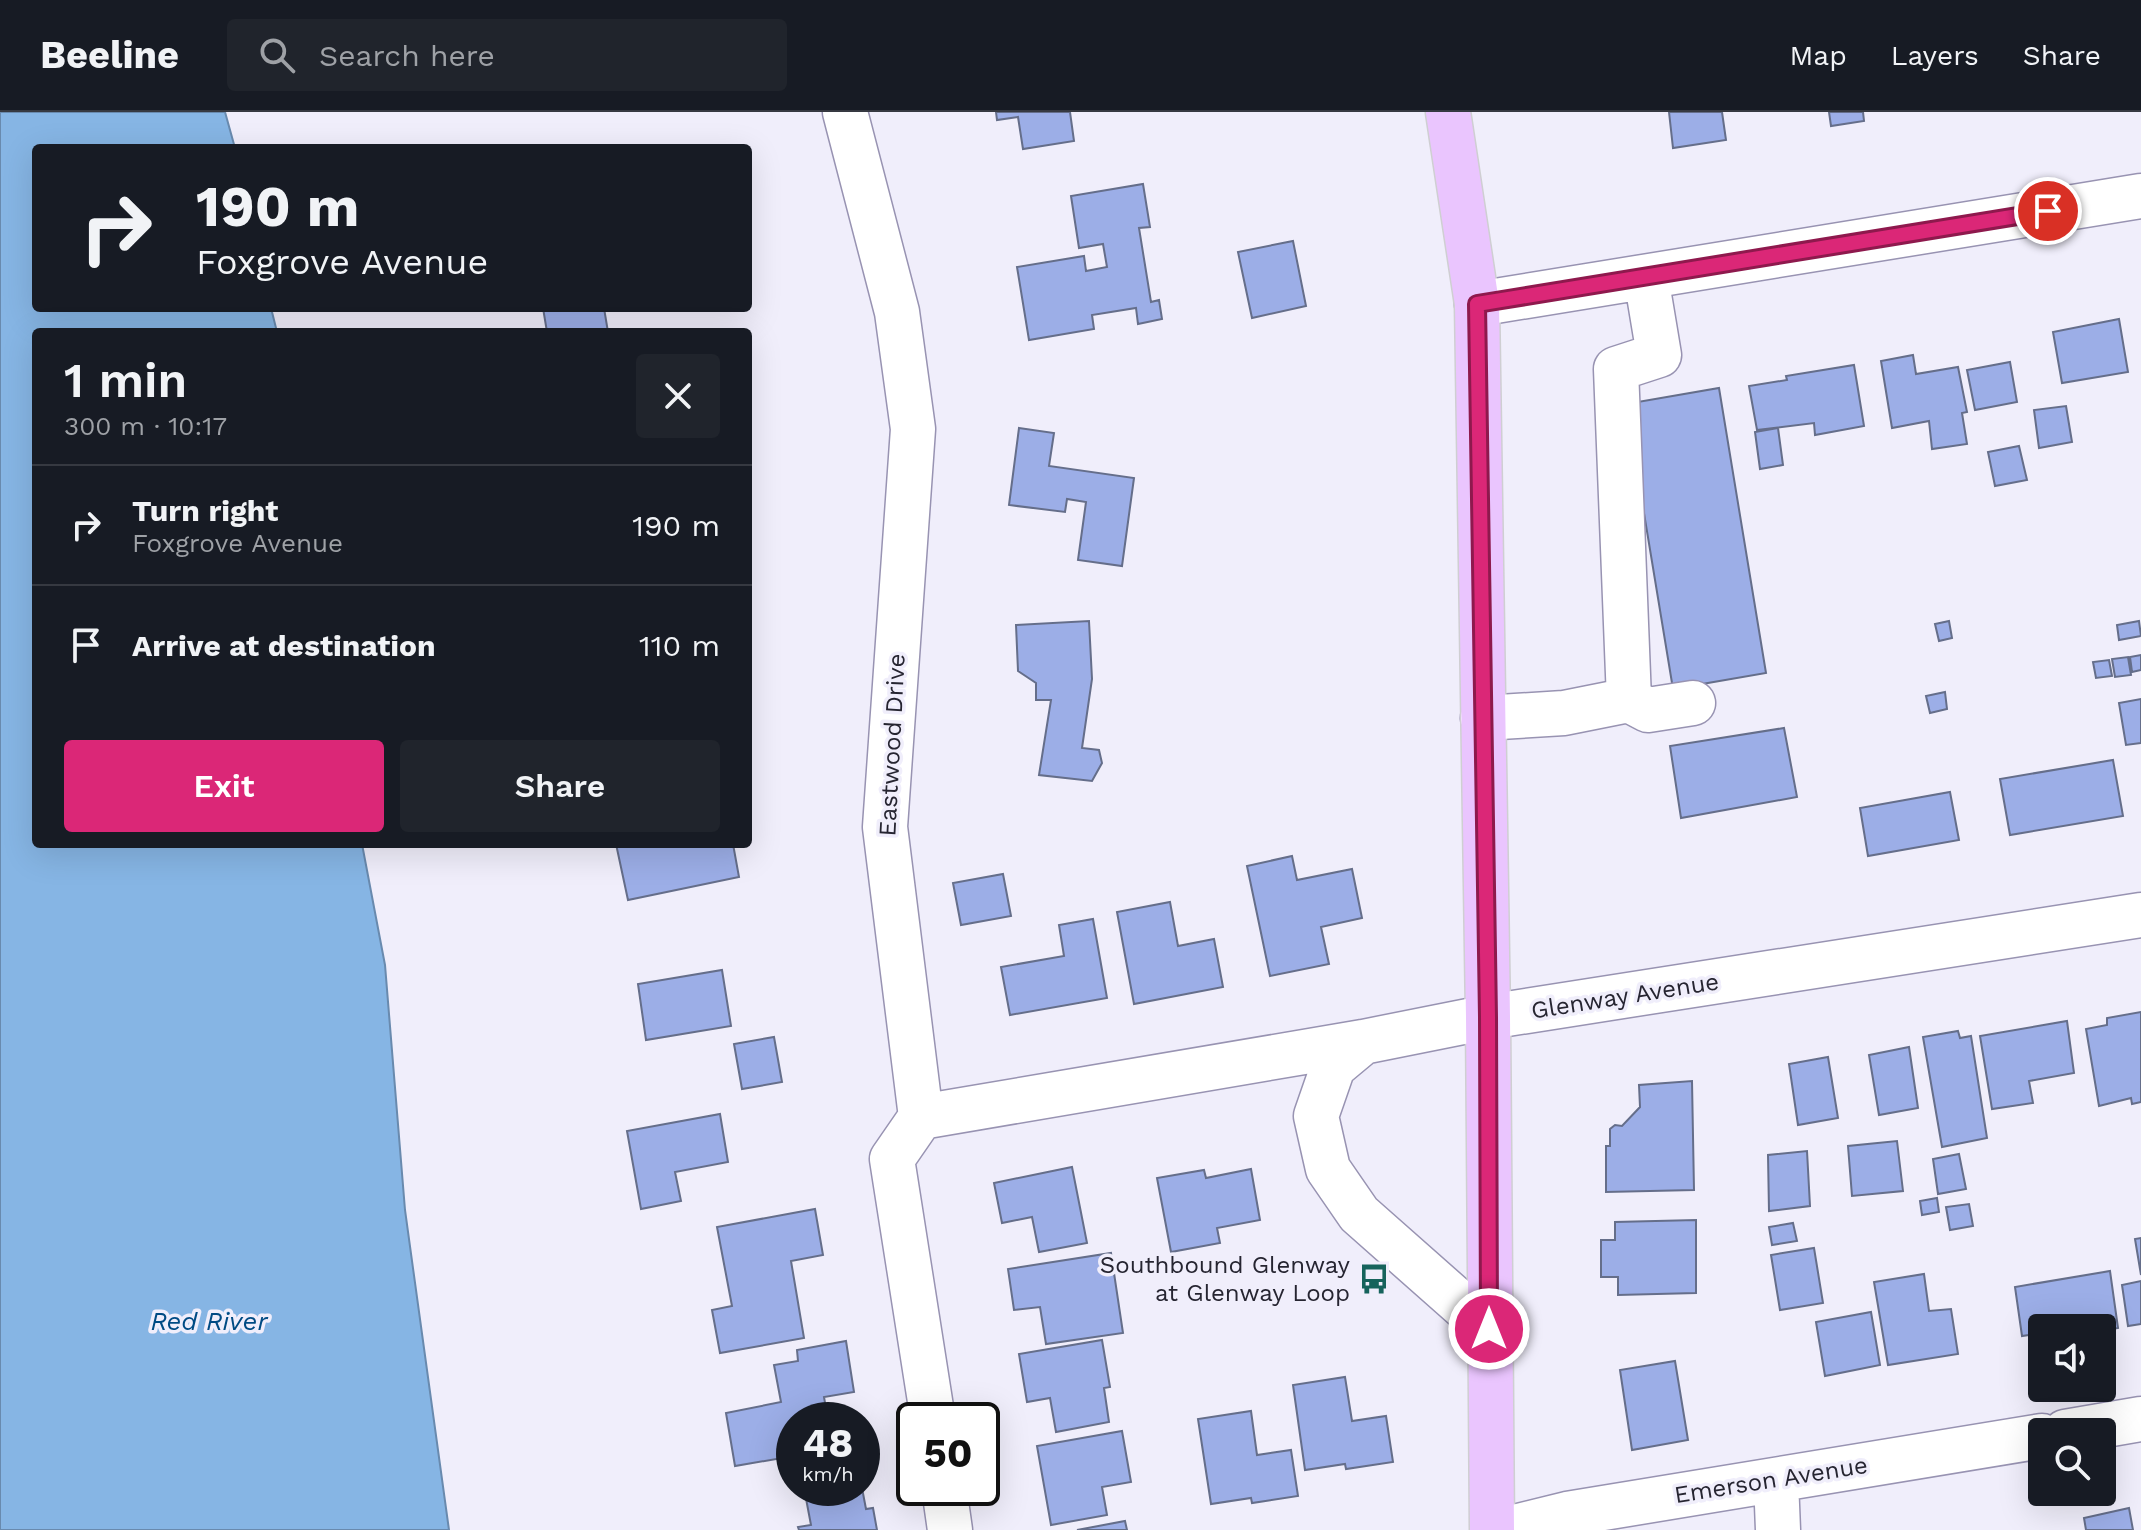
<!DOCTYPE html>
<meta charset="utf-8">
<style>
:root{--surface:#171b24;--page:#20242c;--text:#f1f3f6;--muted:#9ea1a6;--line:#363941;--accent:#db2777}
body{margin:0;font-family:"Work Sans",sans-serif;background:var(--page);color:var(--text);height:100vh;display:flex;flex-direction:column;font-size:30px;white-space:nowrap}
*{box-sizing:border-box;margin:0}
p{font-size:26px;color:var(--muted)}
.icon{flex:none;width:44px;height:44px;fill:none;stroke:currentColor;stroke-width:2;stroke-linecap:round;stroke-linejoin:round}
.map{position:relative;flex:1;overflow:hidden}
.sheet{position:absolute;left:32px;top:216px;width:720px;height:520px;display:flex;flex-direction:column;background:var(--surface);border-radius:8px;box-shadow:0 8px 32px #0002}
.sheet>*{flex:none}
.guide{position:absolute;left:32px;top:32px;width:720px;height:168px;border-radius:8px;box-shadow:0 8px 32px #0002;background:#171b24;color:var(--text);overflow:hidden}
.tools{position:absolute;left:2028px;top:1202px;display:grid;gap:16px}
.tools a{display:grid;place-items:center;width:88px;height:88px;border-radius:8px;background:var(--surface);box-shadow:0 8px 32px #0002;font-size:40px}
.speed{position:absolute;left:776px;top:1290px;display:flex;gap:16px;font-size:40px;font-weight:700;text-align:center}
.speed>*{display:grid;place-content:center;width:104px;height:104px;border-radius:50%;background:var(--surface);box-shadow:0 8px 32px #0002;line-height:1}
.speed small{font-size:20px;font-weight:400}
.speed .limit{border:4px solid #111;border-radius:12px;background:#fff;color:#111}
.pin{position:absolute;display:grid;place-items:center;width:68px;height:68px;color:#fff;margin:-34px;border:4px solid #fff;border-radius:50%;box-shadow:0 2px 8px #0007}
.me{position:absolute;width:88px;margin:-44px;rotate:0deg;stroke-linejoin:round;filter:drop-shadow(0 0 6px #0008)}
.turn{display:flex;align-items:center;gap:28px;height:168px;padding:0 32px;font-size:36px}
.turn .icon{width:104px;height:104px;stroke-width:2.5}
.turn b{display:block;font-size:56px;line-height:68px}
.round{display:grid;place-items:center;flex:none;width:84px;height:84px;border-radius:8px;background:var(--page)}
.head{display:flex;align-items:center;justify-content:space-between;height:136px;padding:0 32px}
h1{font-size:48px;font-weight:600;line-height:60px}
.cta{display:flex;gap:16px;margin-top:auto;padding:16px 32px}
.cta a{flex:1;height:92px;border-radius:8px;background:var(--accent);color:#fff;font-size:32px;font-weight:600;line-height:92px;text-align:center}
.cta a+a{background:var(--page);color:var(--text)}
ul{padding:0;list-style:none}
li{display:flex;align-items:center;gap:24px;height:120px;padding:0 32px;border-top:2px solid var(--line)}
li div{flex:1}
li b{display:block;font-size:30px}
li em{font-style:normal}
header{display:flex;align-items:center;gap:48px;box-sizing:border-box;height:112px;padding:0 40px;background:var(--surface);border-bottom:2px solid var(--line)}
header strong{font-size:38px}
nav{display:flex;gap:44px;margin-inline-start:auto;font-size:28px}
.search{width:560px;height:72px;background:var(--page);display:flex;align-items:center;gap:20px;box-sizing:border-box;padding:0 28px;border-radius:8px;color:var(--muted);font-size:30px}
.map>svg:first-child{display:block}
.water{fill:#86b5e4;stroke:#698aae;stroke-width:2}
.building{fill:#9caee7;stroke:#656e8a;stroke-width:2}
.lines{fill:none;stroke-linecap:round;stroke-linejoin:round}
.minor-casing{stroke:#9893b2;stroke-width:47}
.major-casing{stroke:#cfcfd2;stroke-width:47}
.minor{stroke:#fff;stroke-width:44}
.major{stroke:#eac5fe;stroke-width:44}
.route-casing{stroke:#8e194d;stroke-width:20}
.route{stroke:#db2777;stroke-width:14}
.labels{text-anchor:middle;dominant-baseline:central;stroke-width:7;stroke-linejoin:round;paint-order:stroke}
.street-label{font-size:24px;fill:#262531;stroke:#f0eefb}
.poi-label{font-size:24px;fill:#262531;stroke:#f0eefb;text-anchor:end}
.water-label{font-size:26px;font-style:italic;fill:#004b84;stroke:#f0eefb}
</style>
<header>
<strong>Beeline</strong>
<div class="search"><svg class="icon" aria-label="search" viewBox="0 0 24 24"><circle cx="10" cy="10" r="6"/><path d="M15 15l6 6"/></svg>Search here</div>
<nav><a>Map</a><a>Layers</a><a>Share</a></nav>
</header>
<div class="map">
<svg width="2141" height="1418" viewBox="0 0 2141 1418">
<rect width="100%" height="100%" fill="#f0eefb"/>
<path class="water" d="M0,0H225L235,36H36V196H271L277,220H36V732H362L385,853L405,1098L449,1418H0Z"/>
<path class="building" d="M996,0H1070L1074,29L1023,37L1018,5L997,8Z
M1669,0H1722L1726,28L1673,36Z
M1829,0H1863L1864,9L1831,14Z
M1143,72L1150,115L1139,116L1151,190L1159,188L1162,207L1138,212L1136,196L1092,203L1094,217L1029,228L1017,155L1084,144L1086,159L1107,155L1103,132L1079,136L1071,84Z
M1293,129L1306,194L1252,206L1238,140Z
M543,196H604L608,220H547Z
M2119,207L2128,260L2062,271L2053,220Z
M1913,243L1916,262L1958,255L1967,300L1962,301L1967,332L1932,337L1929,309L1892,316L1881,249Z
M2010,250L2017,290L1975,298L1967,258Z
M1854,253L1864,314L1815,323L1814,311L1757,318L1749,274L1787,268L1786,264Z
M1719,276L1766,561L1673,577L1626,292Z
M2066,294L2072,330L2039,336L2034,298Z
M1019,316L1054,321L1049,354L1134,366L1122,454L1078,448L1086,390L1067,387L1065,400L1009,393Z
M1778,316L1783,353L1760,357L1755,320Z
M2019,334L2027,368L1995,374L1988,340Z
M1089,509L1092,567L1082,636L1099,638L1102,651L1092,669L1039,663L1051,588H1036V571L1018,559L1016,513Z
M1949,509L1952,526L1939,529L1935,512Z
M2139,509L2141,524L2119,528L2117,513Z
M2141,543V558L2132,560L2130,545Z
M2128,545L2131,563L2115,565L2112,547Z
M2109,548L2112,564L2096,566L2093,550Z
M1945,580L1947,597L1930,601L1926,584Z
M2141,587V631L2126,633L2119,591Z
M1784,616L1797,685L1681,706L1670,634Z
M2113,648L2123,704L2010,723L2000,667Z
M1950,680L1959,728L1868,744L1860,696Z
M616,732H733L739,765L628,788Z
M1292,744L1297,768L1352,757L1362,806L1321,815L1329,852L1270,864L1247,754Z
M1003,762L1011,804L961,813L953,771Z
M1170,790L1178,834L1214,827L1223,875L1134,892L1117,800Z
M1093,807L1107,886L1010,903L1001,855L1064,844L1059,813Z
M722,858L731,914L646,928L638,872Z
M2141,900V990L2132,992L2131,986L2099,994L2086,917L2107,913V906Z
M2067,909L2074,961L2029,969L2033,991L1992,997L1980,924Z
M1958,919L1960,926L1971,924L1987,1026L1942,1035L1923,925Z
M774,925L782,970L742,977L734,932Z
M1909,935L1918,996L1879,1003L1869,943Z
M1828,945L1838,1006L1798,1013L1789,952Z
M1692,969L1694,1078L1606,1080V1034H1610V1017L1615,1013L1622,1014L1640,995L1639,973Z
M720,1002L728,1050L675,1060L681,1089L641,1097L627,1019Z
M1897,1029L1903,1079L1852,1084L1848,1034Z
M1807,1039L1810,1094L1769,1099L1768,1043Z
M1959,1042L1966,1077L1938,1082L1933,1047Z
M1072,1055L1087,1131L1039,1140L1032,1105L1002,1111L994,1071Z
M1251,1057L1260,1108L1217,1116L1220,1131L1171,1140L1157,1066L1204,1058L1206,1066Z
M1937,1086L1939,1100L1922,1103L1920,1089Z
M1969,1092L1973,1114L1950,1118L1946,1095Z
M815,1097L823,1143L791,1149L804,1226L720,1241L712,1198L732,1194L717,1115Z
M1696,1108V1181L1618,1183V1165H1601V1128H1615V1110Z
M1793,1111L1797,1129L1772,1133L1769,1115Z
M2141,1126V1163L2135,1127Z
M1814,1136L1823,1191L1780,1198L1771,1143Z
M1111,1141L1123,1221L1046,1232L1040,1195L1014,1198L1008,1157Z
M2110,1159L2118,1216L2102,1219V1216H2042V1221L2022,1224L2015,1175Z
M1924,1162L1929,1199L1951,1197L1958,1242L1888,1253L1874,1170Z
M2141,1169V1212L2128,1214L2122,1173Z
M1871,1200L1880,1253L1825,1264L1816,1210Z
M1102,1228L1110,1275L1104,1276L1109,1310L1056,1320L1050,1286L1027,1290L1019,1242Z
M846,1229L854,1280L824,1285L828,1308H794V1344L735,1354L726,1301L781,1290L774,1253L798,1249L797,1238Z
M1675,1249L1688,1328L1632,1338L1620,1258Z
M1345,1265L1352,1309L1386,1304L1393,1350L1346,1357L1345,1352L1305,1358L1293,1273Z
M1251,1299L1257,1343L1291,1338L1298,1384L1252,1391L1251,1386L1211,1392L1198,1307Z
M1122,1319L1131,1370L1102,1375L1107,1403L1051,1413L1037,1334Z
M804,1376H862L866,1397L873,1396L877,1418H799L798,1415L811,1413Z
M2129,1396L2133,1418H2086L2084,1406Z
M1125,1409L1127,1418H1077Z"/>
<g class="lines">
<g class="minor-casing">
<path id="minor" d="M845,0L897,200L913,317L885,715L921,1005L892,1047L933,1308
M1477,192L2141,84
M1629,588L1648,598L1693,591
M1483,606L1564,601L1629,588L1616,257L1659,243L1646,165
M1363,930L1333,955L1316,1004L1328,1057L1359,1102L1489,1217
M921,1005L1363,930L1488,905L2141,803
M2065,1320L2141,1307
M1776,1368L1778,1418
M944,1376L950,1418
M1502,1418L1567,1402L2042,1324"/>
</g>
<g class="major-casing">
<path id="major" d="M1448,0L1477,192L1488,905L1492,1418"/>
</g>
<use href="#minor" class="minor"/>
<use href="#major" class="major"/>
</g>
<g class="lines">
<g class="route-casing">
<path id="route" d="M1489,1217L1488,905L1477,192L2048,99"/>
</g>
<use href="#route" class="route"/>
</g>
<defs>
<g id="bus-bare" transform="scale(2.4)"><path d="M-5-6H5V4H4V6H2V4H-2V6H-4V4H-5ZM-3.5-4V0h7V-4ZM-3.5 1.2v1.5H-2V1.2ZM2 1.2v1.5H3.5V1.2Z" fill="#16635c" stroke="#f0eefb" stroke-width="2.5" paint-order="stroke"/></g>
</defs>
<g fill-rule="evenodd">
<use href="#bus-bare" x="1374" y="1167"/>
</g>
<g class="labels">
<g class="street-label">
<text transform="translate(892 633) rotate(-87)">Eastwood Drive</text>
<text transform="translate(1625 884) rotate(-9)">Glenway Avenue</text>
<text transform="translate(1771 1368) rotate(-9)">Emerson Avenue</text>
</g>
<g class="poi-label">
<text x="1350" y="1153">Southbound Glenway<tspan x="1350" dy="28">at Glenway Loop</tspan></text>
</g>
<g class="water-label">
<text x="209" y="1209">Red River</text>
</g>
</g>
</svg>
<div class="tools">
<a><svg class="icon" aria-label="sound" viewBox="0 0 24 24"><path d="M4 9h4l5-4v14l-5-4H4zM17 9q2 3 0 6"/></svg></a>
<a><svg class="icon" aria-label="search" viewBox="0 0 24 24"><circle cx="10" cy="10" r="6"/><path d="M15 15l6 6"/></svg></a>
</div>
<div class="speed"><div>48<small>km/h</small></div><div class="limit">50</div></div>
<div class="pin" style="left:2048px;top:99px;background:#d93025"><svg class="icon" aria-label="arrive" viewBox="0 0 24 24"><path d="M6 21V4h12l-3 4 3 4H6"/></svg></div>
<svg class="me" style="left:1489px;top:1217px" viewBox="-20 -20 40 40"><circle r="17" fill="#db2777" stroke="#fff" stroke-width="3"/><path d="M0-11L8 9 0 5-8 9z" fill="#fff"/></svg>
<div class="guide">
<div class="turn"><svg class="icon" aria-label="right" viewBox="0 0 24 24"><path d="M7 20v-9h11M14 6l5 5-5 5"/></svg><div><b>190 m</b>Foxgrove Avenue</div></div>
</div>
<section class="sheet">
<div class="head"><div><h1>1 min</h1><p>300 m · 10:17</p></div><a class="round"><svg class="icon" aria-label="close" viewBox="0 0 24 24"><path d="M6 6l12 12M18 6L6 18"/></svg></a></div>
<ul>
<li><svg class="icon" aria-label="right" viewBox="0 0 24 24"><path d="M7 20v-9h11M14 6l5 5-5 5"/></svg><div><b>Turn right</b><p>Foxgrove Avenue</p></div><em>190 m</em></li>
<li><svg class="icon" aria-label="arrive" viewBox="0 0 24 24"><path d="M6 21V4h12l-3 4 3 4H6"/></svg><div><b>Arrive at destination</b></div><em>110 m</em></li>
</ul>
<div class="cta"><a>Exit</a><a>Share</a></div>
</section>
</div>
